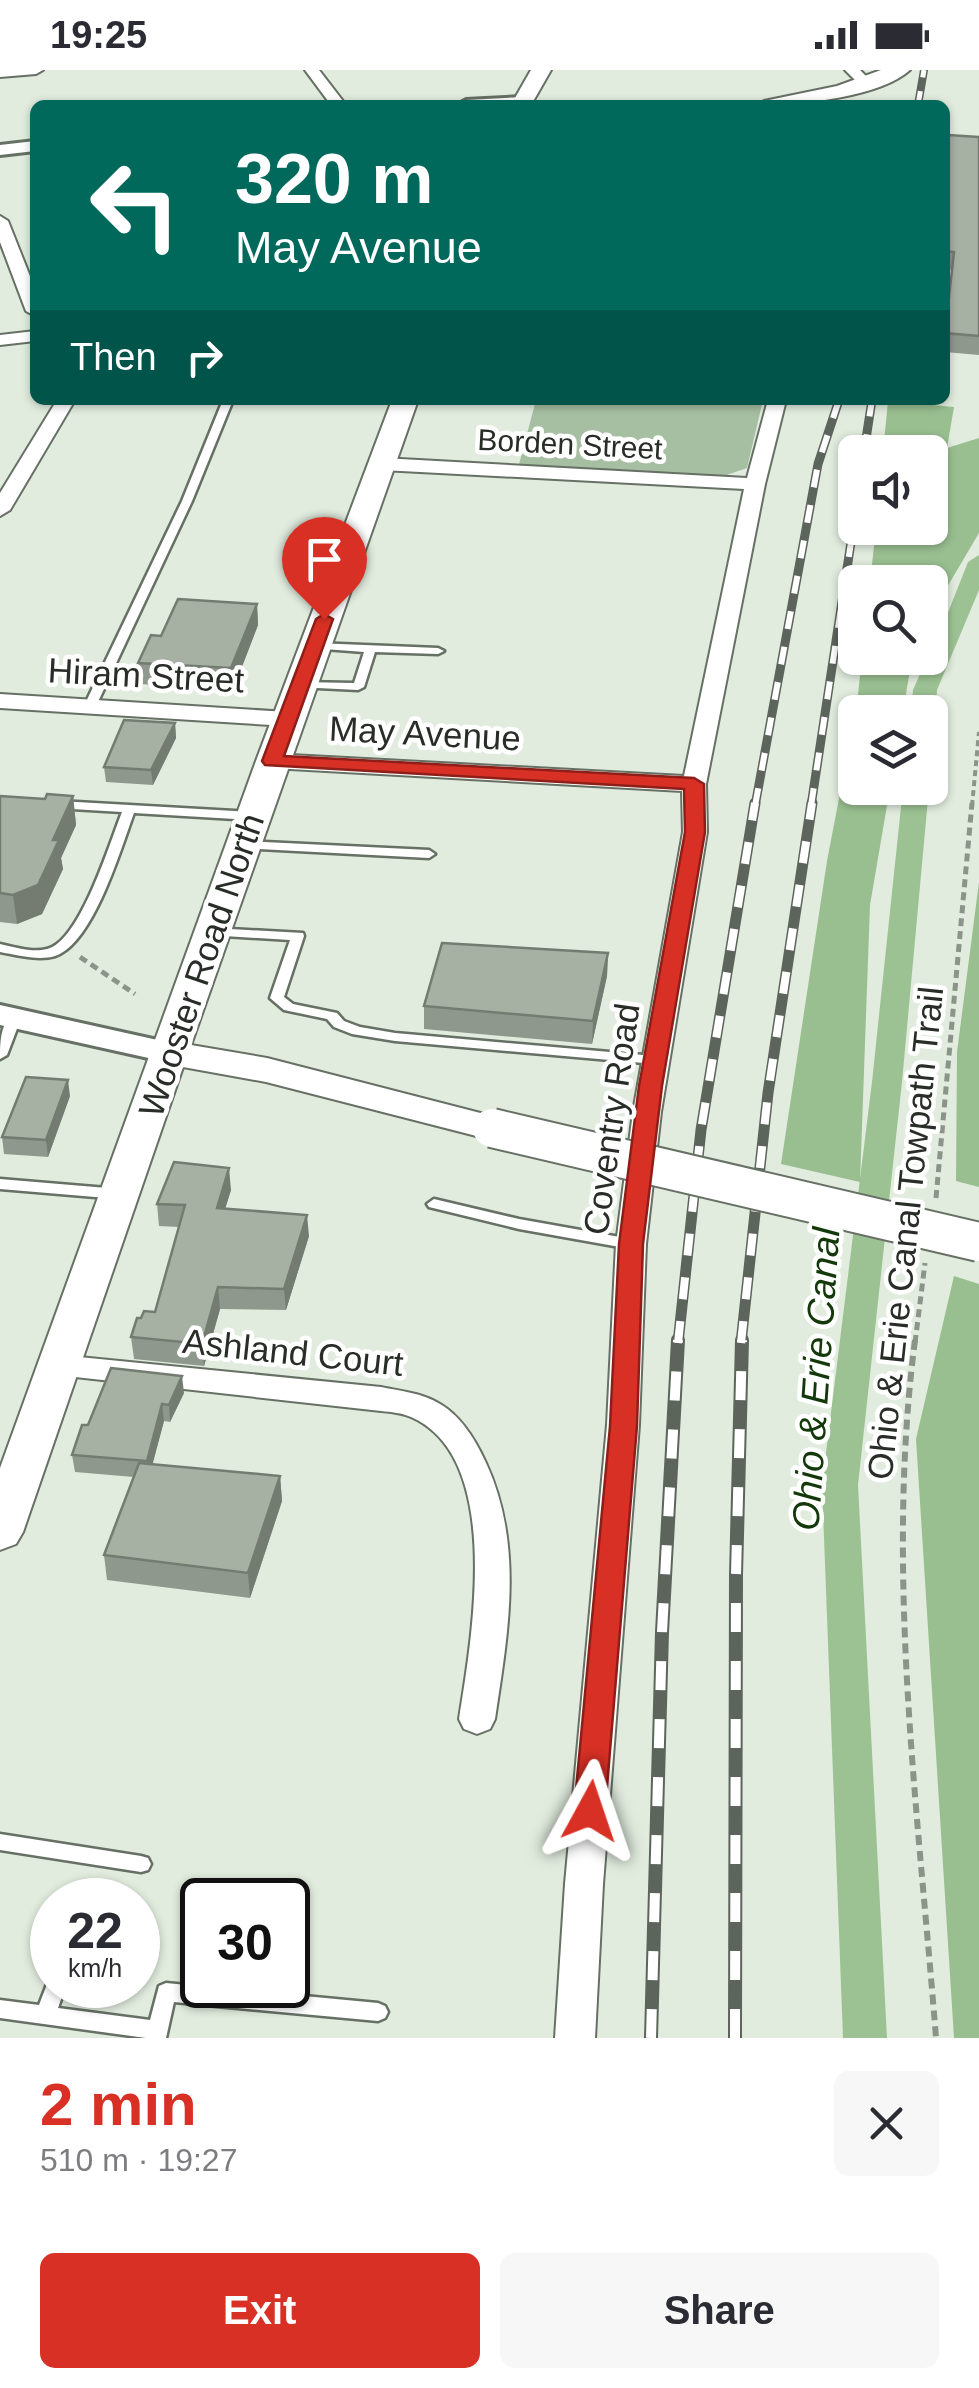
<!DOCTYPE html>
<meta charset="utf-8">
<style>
:root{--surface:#fff;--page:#f7f7f7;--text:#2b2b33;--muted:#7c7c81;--accent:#d93025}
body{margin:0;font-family:Helvetica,sans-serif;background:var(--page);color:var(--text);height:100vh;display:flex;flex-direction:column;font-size:38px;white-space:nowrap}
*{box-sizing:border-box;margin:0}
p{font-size:32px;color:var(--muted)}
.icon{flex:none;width:55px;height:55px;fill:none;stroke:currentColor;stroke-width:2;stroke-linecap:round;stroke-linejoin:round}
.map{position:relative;height:1968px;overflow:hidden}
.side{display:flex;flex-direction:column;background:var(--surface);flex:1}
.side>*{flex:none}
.banner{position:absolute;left:30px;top:30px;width:920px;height:305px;border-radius:15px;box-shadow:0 2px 8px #0004;background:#00695c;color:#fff;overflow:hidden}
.tools{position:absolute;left:838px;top:365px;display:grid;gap:20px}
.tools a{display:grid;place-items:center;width:110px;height:110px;border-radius:15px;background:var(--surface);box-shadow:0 2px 8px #0004;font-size:50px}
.speed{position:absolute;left:30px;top:1808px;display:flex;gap:20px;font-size:50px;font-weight:700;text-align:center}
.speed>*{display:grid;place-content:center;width:130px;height:130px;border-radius:50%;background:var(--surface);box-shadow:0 2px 8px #0004;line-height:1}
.speed small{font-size:25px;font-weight:400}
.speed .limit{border:5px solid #111;border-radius:15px;background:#fff;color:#111}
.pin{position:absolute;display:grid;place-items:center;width:85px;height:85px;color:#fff;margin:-102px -42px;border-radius:50% 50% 50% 0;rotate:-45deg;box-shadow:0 0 10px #0007}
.pin .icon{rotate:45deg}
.me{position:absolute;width:110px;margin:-55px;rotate:5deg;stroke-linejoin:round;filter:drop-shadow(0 0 8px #0008)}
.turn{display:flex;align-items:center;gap:35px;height:210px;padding:0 40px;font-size:45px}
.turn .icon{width:130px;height:130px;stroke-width:2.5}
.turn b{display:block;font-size:70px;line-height:85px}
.then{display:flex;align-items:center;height:95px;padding:0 40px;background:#0003;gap:20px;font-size:38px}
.round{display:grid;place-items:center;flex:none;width:105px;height:105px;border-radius:15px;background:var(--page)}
.head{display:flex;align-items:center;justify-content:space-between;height:170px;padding:0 40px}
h1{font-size:60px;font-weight:800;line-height:75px;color:var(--accent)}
.action{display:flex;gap:20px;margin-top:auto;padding:20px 40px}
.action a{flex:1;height:115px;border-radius:15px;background:var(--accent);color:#fff;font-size:40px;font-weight:800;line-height:115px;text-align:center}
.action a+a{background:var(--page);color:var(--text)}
.status{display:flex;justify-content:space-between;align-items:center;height:70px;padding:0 50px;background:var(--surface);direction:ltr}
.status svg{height:28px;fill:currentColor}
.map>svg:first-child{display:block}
.green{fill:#a6bea1}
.forest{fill:#99bf90}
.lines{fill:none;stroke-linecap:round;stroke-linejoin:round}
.canal{fill:#9cc293;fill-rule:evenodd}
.service-casing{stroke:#667064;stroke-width:5}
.minor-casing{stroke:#667064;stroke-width:4}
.tertiary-casing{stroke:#667064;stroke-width:6}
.secondary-casing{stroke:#667064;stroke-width:4}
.path-far2{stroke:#8c948a;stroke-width:4;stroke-dasharray:6 4;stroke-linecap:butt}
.path-far1{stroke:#8c948a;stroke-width:5;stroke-dasharray:8 5;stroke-linecap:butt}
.path{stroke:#8c948a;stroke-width:6;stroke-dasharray:10 6;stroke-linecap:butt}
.service{fill:#fff;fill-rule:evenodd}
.minor{fill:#fff;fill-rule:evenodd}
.tertiary{fill:#fff;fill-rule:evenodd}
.secondary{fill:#fff;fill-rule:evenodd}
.rail-far3-casing{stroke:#5d645c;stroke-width:8}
.rail-far2-casing{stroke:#5d645c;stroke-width:9}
.rail-far1-casing{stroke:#5d645c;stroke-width:11}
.rail-casing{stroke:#5d645c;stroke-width:14}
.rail-far3{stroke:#fff;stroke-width:5;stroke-dasharray:14;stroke-linecap:butt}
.rail-far2{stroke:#fff;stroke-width:6;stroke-dasharray:18;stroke-linecap:butt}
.rail-far1{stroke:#fff;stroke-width:8;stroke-dasharray:22;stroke-linecap:butt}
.rail{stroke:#fff;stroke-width:10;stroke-dasharray:29;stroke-linecap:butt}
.secondary-bridge-casing{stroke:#667064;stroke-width:42;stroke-linecap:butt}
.secondary-bridge{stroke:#fff;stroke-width:38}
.wall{fill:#8f988c}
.shaded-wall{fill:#747c72}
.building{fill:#a6b1a3;stroke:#747c72;stroke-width:2.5}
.route{fill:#d93025;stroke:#8d1f18;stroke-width:2.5}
.labels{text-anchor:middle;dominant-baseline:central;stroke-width:9;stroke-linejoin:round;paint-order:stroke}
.far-street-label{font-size:30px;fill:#282d27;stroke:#fff}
.street-label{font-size:35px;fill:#282d27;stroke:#fff}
.water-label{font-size:38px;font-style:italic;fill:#133809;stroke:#fff}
</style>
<div class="status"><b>19:25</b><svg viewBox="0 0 49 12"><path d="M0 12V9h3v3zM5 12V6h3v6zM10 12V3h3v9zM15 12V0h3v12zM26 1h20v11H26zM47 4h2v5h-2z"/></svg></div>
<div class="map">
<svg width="979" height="1968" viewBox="0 0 979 1968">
<rect width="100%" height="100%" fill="#e1ecde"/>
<path class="green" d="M536,330H763L747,398L724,406L518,398Z"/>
<path class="forest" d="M888,331L954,337L947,378L979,368V463L930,546V512H870L876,458H930V382H883Z
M862,588H912L903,642H856Z
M855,645V718H890L870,835L860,1112L781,1094L827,791Z
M979,812V1117L956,1111L957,982Z
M954,1206L979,1214V1968H954L916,1369Z"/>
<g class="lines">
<path class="canal" d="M979,485V520L937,620L936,642L930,648V642H911L913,620L927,588H930L968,492Z
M903,718H929L902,1012L858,1415L887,1968H843L822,1415L872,1012Z"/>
<g class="service-casing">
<path id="service" d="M223,330H233L192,431L96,636L94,638H86L84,636L182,431Z
M315,573L438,578L444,581L438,584L375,582L364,617L358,620L297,617L295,615L301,612L354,613L364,582L311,578L309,576Z
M59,731L252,742L258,746L252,750L134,743C121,778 93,874 55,886C38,891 17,885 0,882V874C14,877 33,883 47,879C80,872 110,772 122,742L55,738L53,735L55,732Z
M244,771L429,780L435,784L429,788L240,778L238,775Z
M213,858L303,863L304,866L284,927L293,934L337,943L344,951L360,957L395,963L655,986L662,990L655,994L395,971L352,964L334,957L327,949L284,940L270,928L290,870L208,865L207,862L208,859Z
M14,944L21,948L7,985L0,989C0,974 0,952 14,944Z
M0,1109L119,1119L126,1124L119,1129L0,1119Z
M434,1129L519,1149L631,1169L636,1170L639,1174L636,1178L631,1179L519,1159L429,1137L427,1134Z
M0,1764L141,1786L148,1788L151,1794L148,1800L141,1802L0,1780Z
M52,1907V1915H66L58,1938L150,1950L159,1916L166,1913L378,1933L385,1936L388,1942L385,1948L378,1951L174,1932L166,1968H146L0,1948V1930L39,1935L49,1909Z"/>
</g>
<g class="minor-casing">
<path id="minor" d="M0,0H43L36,4L0,7Z
M305,0H319L346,35H331Z
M845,0H860L873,13L861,16Z
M0,146L8,151L35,219V246L26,241L0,172Z
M35,261V271L0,275V265Z
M57,330H75L10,440L0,446V423Z
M768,330H786L765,414L706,714L707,762L661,1042L646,1174L639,1355L603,1814L595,1968H555L565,1814L607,1355L616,1174L633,1042L683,762L682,721L272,698L260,691L272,684L684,706L744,419L382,400L372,394L382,388L747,408Z
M0,624L288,642L300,649L288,656L0,638Z
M59,1285L381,1317C401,1321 422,1323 440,1334C462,1347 476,1371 486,1393C524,1475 508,1563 495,1649L490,1659L477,1664L464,1659L459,1649C471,1572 505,1388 411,1347C402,1343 391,1342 381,1341L48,1304L43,1296L48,1288Z"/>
</g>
<g class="tertiary-casing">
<path id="tertiary" d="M523,27L529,28L530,35H457L466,30Z
M35,71V81L0,85V75Z
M0,935L171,973L182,976L187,983L182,990L171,993L0,955Z"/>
</g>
<g class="secondary-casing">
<path id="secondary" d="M531,0H551L531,35H511Z
M881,0H910C880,27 801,35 761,35L764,31L837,16Z
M392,330H418L191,975L267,988L492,1046L506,1049L511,1058L506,1067L492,1070L266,1012L183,997L23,1462L16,1474L0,1480V1398L256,691Z"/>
</g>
<path class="path-far2" d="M972,736L979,662"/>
<path class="path-far1" d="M80,887L135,924
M936,1128L972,733
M915,1273L925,1193"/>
<path class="path" d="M915,1270C885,1501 918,1738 936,1968"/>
<use href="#service" class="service"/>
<use href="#minor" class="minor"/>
<use href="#tertiary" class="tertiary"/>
<use href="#secondary" class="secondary"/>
<g class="rail-far3-casing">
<path id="rail-far3" d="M918,35L924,0"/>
</g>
<g class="rail-far2-casing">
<path id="rail-far2" d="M864,382L872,330
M755,736L818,394L839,330
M811,736L855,446"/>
</g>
<g class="rail-far1-casing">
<path id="rail-far1" d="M678,1273L701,1060L755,733
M741,1273L768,1023L812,733"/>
</g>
<g class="rail-casing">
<path id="rail" d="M651,1968L662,1562L678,1270
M735,1968L736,1505L742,1270"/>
</g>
<use href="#rail-far3" class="rail-far3"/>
<use href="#rail-far2" class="rail-far2"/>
<use href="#rail-far1" class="rail-far1"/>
<use href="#rail" class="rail"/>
<g class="secondary-bridge-casing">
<path id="secondary-bridge" d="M492,1058L979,1172"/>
</g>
<use href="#secondary-bridge" class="secondary-bridge"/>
</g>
<path class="wall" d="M979,67V285L945,282V256L952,200L945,199V84Z
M257,534L258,555L233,620L140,614L138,593L161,566Z
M175,653L176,668L153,715L106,712L104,697Z
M0,726L45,729L73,726L76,755L61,788L63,799L42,844L17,854L0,852Z
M608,883L607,906L592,974L424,959V936Z
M70,1026L48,1087L4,1084L2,1067Z
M231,1120L225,1138L309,1166L286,1240L220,1239L204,1296L134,1289L131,1267L141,1248L155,1242L179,1157L159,1156L157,1134Z
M184,1323L170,1352L164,1351L152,1394L280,1406L282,1431L250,1528L107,1510L104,1485L134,1407L75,1402L72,1385L88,1355Z"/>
<path class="shaded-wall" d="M257,534L258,555L233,620L231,598Z
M175,653L176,668L153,715L151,700Z
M73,726L76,755L61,788L63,799L42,844L17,854L13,825L53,770Z
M608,883L607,906L592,974L593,951Z
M68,1010L70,1026L48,1087L46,1070Z
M229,1098L231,1120L219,1159L217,1138Z
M307,1145L309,1166L286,1240L284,1219Z
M218,1217L220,1239L204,1296L202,1274Z
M182,1306L184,1323L170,1352L169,1335Z
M162,1334L164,1351L149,1408L147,1391Z
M280,1406L282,1431L250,1528L248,1503Z"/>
<path class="building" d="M948,65L979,67V266L945,263L954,182L945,181V84Z
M178,529L257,534L231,598L138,593L151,565L161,566Z
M124,650L175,653L151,700L104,697Z
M47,724L73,726L53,770H59L38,815L13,825L0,823V726L45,729Z
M442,873L608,883L593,951L424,936Z
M26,1007L68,1010L46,1070L2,1067Z
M174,1092L229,1098L217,1138L307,1145L284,1219L218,1217L202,1274L131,1267L137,1248H141L144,1241L155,1242L185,1135L157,1134Z
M111,1298L182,1306L169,1335L162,1334L147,1391L72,1385L82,1355H88Z
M139,1393L280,1406L248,1503L104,1485Z"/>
<path class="route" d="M324,544L333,549L284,686L694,708L704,714L705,762L662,1016L643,1174L637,1356L605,1741L600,1750L590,1754L579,1750L574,1741L610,1356L619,1174L639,1016L685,762L684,719L265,695L262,691L316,549Z"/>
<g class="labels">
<g class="far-street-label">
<text transform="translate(570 374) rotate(3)">Borden Street</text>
</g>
<g class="street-label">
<text transform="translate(146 605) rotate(3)">Hiram Street</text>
<text transform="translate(425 663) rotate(3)">May Avenue</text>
<text transform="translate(201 895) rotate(-71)">Wooster Road North</text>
<text transform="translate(611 1049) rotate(-82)">Coventry Road</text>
<text transform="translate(905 1163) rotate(-84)">Ohio &amp; Erie Canal Towpath Trail</text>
<text transform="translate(293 1282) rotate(6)">Ashland Court</text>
</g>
<g class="water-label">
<text transform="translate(816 1309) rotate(-86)">Ohio &amp; Erie Canal</text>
</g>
</g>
</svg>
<div class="tools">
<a><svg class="icon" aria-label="sound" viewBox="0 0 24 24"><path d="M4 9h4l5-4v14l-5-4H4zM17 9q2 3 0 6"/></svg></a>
<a><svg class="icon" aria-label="search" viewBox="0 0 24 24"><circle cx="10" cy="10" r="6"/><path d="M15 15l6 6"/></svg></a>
<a><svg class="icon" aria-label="layers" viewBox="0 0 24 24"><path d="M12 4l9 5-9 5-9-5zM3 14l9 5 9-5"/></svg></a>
</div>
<div class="speed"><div>22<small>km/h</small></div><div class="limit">30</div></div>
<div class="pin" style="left:324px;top:549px;background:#d93025"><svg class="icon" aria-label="arrive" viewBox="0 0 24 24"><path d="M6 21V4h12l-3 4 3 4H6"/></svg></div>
<svg class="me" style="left:590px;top:1741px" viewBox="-20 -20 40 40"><path d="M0-17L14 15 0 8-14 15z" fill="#d93025" stroke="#fff" stroke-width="4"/></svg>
<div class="banner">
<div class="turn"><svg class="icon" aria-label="left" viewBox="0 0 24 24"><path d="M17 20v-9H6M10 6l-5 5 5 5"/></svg><div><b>320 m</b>May Avenue</div></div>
<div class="then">Then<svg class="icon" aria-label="right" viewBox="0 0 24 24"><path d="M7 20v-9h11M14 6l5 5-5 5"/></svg></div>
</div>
</div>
<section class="side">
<div class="head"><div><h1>2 min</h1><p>510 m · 19:27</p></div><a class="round"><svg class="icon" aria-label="close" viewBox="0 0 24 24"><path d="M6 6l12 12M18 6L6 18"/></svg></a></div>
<div class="action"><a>Exit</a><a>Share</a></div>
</section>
